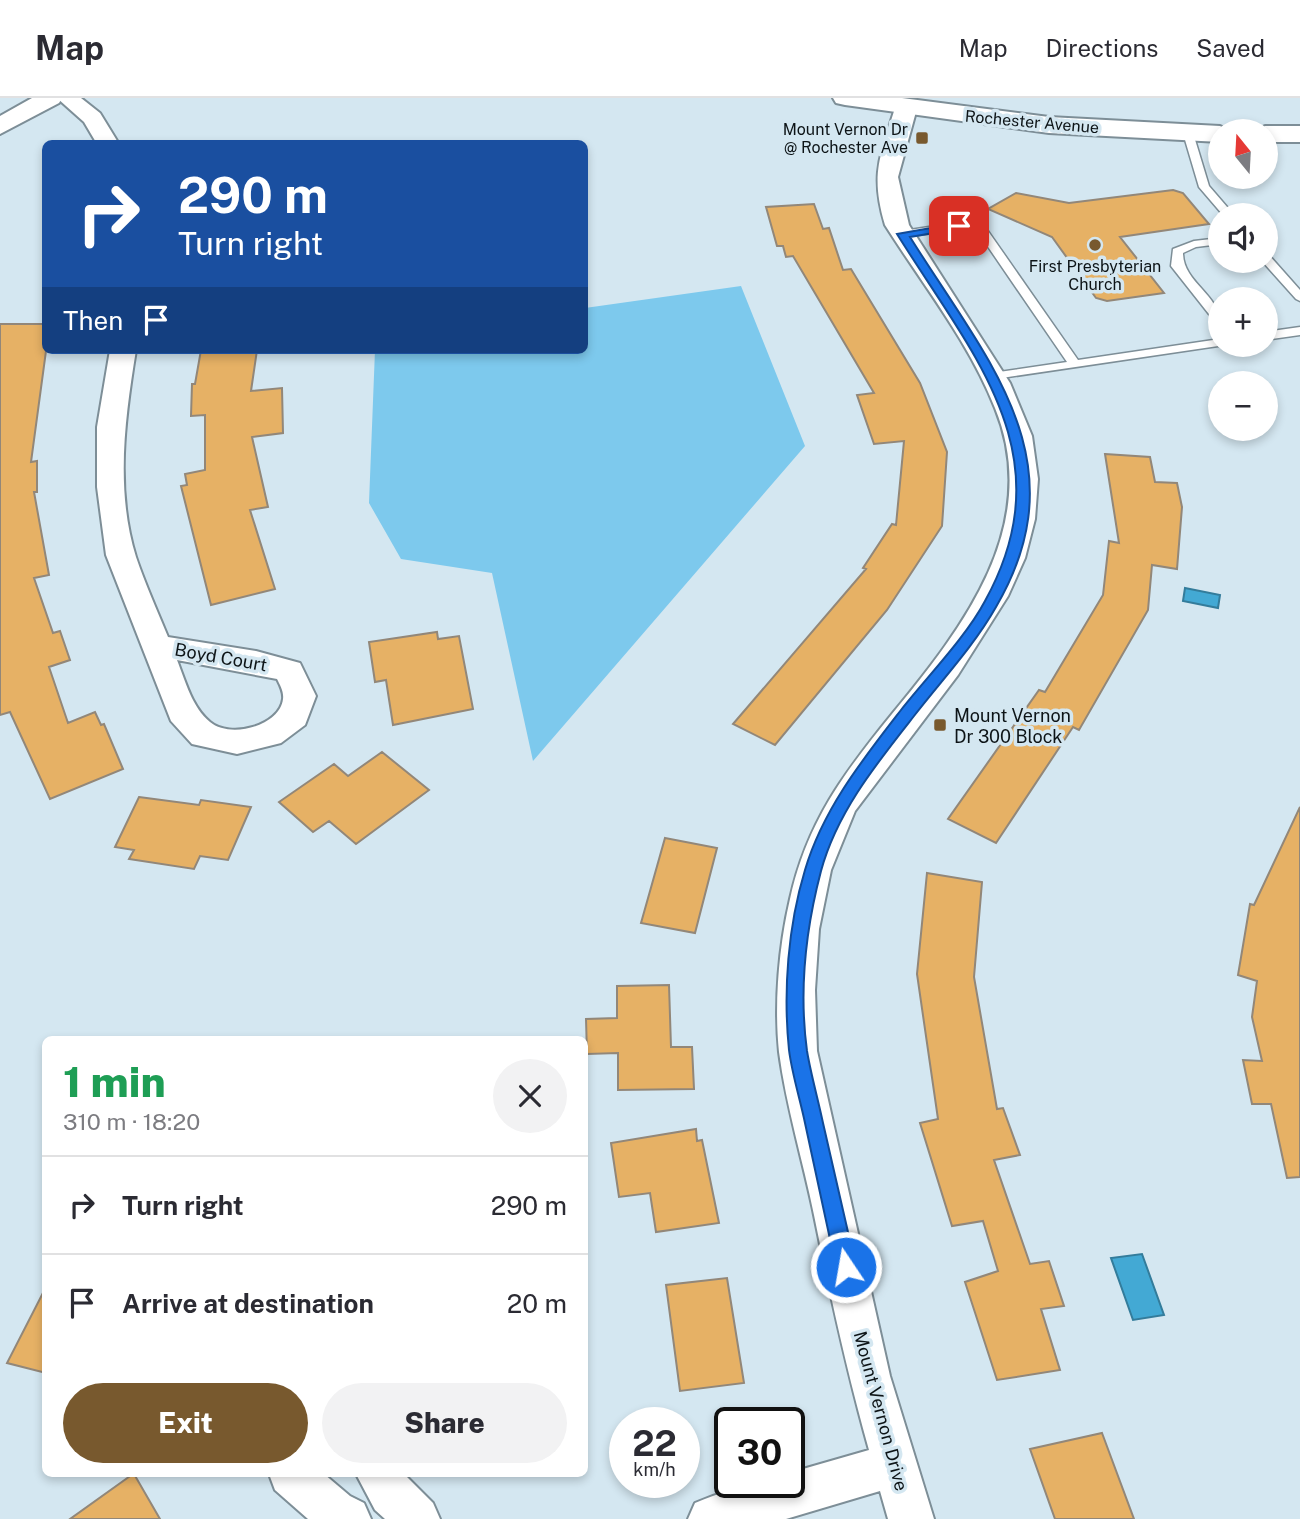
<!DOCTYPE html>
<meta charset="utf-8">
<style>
:root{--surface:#fff;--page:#f2f2f3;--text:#2b2b33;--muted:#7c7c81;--line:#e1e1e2;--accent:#78592e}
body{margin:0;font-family:"Public Sans",sans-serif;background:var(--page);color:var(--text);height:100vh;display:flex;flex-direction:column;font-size:26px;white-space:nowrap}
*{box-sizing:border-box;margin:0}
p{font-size:23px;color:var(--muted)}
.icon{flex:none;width:38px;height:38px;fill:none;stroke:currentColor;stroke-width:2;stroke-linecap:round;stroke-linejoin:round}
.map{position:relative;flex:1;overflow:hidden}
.drawer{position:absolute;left:42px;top:938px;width:546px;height:441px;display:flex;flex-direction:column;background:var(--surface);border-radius:10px;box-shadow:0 4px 10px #0003}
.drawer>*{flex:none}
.guide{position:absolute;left:42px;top:42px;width:546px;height:214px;border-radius:10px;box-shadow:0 4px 10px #0003;background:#1a4fa0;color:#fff;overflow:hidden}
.needle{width:46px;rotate:342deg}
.tools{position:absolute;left:1208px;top:21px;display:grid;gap:14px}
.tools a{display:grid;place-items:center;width:70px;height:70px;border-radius:50%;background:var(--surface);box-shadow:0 4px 10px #0003;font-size:35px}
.speed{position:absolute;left:609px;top:1309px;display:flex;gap:14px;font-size:35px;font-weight:700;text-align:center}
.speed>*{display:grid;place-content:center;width:91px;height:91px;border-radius:50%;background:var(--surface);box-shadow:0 4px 10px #0003;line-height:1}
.speed small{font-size:18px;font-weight:400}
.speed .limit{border:4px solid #111;border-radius:10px;background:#fff;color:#111}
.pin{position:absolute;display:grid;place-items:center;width:60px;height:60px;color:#fff;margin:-30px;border-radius:14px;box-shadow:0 4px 10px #0006}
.me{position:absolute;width:77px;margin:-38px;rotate:348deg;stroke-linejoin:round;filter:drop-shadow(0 0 5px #0008)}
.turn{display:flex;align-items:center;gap:24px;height:147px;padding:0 21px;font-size:32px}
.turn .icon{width:91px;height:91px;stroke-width:2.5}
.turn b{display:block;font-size:49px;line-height:60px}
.then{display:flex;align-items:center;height:66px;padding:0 21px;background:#0003;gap:14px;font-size:26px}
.round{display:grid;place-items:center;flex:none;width:74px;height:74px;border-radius:37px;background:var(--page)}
.headline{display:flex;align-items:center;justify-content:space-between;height:119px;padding:0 21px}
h1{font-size:42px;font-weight:800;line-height:52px;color:#1e9e55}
.primary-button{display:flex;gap:14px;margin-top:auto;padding:14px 21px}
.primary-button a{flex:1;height:80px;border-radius:42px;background:var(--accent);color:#fff;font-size:28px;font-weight:800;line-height:80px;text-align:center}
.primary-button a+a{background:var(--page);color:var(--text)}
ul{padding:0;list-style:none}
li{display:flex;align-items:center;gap:21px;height:98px;padding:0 21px;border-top:2px solid var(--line)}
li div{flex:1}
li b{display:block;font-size:26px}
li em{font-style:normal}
header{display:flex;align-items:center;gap:42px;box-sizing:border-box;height:98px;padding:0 35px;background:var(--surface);border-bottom:2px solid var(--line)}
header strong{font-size:33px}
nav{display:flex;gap:38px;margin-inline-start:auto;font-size:24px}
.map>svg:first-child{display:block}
.green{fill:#7dc9ed}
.water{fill:#43a9d4;stroke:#337c9b;stroke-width:2}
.building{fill:#e6b165;stroke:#928779;stroke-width:2}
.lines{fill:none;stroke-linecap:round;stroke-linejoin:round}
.service-casing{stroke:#7d8e97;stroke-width:3}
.minor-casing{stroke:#7d8e97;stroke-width:4}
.secondary-casing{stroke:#7d8e97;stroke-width:4}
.service{fill:#fff;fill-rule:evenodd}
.minor{fill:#fff;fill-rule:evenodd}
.secondary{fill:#fff;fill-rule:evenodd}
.route{fill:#1a73e8;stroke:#114b97;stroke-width:2}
.poi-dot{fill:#78592e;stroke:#d4e7f1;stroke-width:2.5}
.labels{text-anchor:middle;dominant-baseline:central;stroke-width:7;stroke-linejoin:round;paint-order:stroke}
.far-street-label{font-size:16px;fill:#0d1417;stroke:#d4e7f1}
.far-poi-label{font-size:16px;fill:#0d1417;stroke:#d4e7f1;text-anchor:end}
.street-label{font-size:18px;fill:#0d1417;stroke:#d4e7f1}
.poi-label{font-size:18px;fill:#0d1417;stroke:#d4e7f1;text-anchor:start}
</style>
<header>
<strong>Map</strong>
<nav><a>Map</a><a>Directions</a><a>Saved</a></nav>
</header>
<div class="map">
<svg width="1300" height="1421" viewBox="0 0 1300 1421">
<rect width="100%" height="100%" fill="#d4e7f1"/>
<path class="green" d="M741,188L805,348L533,663L492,475L401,461L369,405L375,252H584L585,210Z"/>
<path class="water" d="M1185,490L1220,497L1218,510L1183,503Z
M1142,1156L1164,1217L1133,1222L1111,1160Z"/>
<path class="building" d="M1173,92L1183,95L1209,126L1120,139L1164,195L1107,203L1096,200L1052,139L988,111L1016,95L1069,105Z
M814,106L823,131L829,130L843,172L851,171L920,285L947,354L942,428L887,512L775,647L733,626L866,471L863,470L892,426L896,427L904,343L874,346L857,297L874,295L793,158L786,159L783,148H777L766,109Z
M0,226H46V253L31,364L37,363V394H34L49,477L34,480L53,535L60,533L70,562L49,569L68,625L95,614L101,627L104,626L123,671L50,701L10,614L0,617Z
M201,252H257L251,293L282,290L283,335L252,339L268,409L250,412L275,491L211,507L181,388L187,387L185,376L205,372V317L191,318L192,286H195Z
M1105,356L1150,359L1155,384L1177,385L1182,409L1177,471L1152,467L1148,512L1079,632L1073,629L996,745L948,721L1039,592L1045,594L1103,497L1109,443L1119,445Z
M437,534L438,541L459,538L473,611L393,627L386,582L375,584L369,544Z
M382,654L429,692L356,746L329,723L313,734L279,704L334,666L348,678Z
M139,699L199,707L201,702L251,709L228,762L200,758L194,771L129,761L134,752L115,749Z
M1300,709V1079L1287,1080L1271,1006H1252L1243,962L1262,963L1252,919L1257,883L1238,877L1250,806L1254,807Z
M665,740L717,750L695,835L641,825Z
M927,775L982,784L974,879L997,1011L1003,1010L1020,1057L994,1062L1030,1166L1049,1163L1064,1208L1041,1211L1060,1272L997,1282L965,1184L998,1173L983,1123L952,1128L920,1025L938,1021L917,876Z
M669,887L671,949H692L694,991L618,992V955L587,956L586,921L617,920V888Z
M696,1031L697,1043L702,1042L719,1125L656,1134L650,1095L619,1099L611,1045Z
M727,1180L744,1285L680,1293L666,1187Z
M46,1189V1275L7,1265Z
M1102,1335L1134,1421H1055L1030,1351Z
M134,1376L160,1421H70L133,1376Z"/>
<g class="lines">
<g class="service-casing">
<path id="service" d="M1188,32L1193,35L1209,88L1234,117H1223L1199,89L1183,35Z
M955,125L988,133L1078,262L1220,241V247H1225L988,282L986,279L992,275L1067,264L980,137L955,132L903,139L897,136L903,133Z
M1220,140V146L1196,149L1183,155C1183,185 1220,196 1220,226L1216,225L1171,168L1173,151L1194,143Z
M1265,156L1269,157L1300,192V203L1296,201L1262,163H1265Z
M1300,229V237L1265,242V234Z"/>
</g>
<g class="minor-casing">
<path id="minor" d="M57,0H81L100,15L119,46H97L84,24Z
M906,4L917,10L898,79L909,127L1010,285L1032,338L1038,381L1035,421L1025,460L1008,498L958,577L855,713L831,772L819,831L815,892L817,953L890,1278L934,1421H888L880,1393L786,1421H688L695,1405C726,1392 756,1384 789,1384V1375L869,1352C847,1274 830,1196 814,1117C803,1063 786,1008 779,954C774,905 779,848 790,801C807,724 844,675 892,616C963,530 1043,427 995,310C969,244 923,187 885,127C870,76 880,59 895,10Z
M110,252H136C125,319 115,392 136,459C145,486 157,512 168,539L256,553L300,565L316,598L305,627L281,645L237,656L192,646L171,623L106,457L97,389V329ZM177,562L277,581C280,587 284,594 283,601C280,628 230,641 210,624C192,609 186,585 177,562Z
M269,1376H324L350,1398L364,1405L371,1421H308L275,1392Z
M356,1376H404L433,1405L440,1421H385L375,1412Z"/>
</g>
<g class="secondary-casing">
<path id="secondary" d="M32,0H62L59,5L0,36V18Z
M833,0H902L1049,19L1220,28L1231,33H1220V44L1049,35L845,7L836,5Z
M1265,28H1300V44H1265V33H1254Z"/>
</g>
<use href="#service" class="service"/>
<use href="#minor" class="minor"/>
<use href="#secondary" class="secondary"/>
</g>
<path class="route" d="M959,125L965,128L963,130L910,139C986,261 1082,362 996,509C974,548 941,583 914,618C877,665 837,714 821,773C806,830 799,894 807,953C811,977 818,1001 823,1025C834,1073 845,1121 856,1169L853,1176L846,1179L839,1176L836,1169C826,1121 815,1073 805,1025C800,1001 792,976 789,952C783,893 788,828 805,772C823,711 863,661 901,612C927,579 966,539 985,503C1066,356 973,258 897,136Z"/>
<g class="poi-dot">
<rect x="915" y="33" width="14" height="14" rx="3.5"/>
<circle cx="1095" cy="147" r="7"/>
<rect x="933" y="620" width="14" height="14" rx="3.5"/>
</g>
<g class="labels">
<g class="far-street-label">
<text transform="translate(1032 24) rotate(5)">Rochester Avenue</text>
</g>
<g class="far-poi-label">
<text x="908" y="31">Mount Vernon Dr<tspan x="908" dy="18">@ Rochester Ave</tspan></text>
<text x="1095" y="168" text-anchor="middle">First Presbyterian<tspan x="1095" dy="18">Church</tspan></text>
</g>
<g class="street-label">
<text transform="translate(221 559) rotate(10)">Boyd Court</text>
<text transform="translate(881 1313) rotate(75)">Mount Vernon Drive</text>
</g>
<g class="poi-label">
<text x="954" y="617">Mount Vernon<tspan x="954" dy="21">Dr 300 Block</tspan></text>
</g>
</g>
</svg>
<div class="tools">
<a><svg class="needle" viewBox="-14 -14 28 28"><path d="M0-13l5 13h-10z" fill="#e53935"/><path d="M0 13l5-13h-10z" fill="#7c7c81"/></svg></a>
<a><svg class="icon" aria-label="sound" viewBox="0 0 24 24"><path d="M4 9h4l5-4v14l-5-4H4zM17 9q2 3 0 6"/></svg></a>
<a>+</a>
<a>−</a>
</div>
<div class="speed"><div>22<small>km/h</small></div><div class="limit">30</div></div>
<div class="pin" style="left:959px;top:128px;background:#d93025"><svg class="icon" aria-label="arrive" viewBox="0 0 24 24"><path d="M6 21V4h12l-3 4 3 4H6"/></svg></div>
<svg class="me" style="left:846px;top:1169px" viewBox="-20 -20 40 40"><circle r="17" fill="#1a73e8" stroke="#fff" stroke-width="3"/><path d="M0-11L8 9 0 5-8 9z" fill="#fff"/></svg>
<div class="guide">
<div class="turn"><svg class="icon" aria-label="right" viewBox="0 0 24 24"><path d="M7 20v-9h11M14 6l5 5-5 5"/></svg><div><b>290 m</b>Turn right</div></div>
<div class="then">Then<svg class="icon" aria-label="arrive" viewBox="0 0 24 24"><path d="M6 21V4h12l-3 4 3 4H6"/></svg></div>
</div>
<section class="drawer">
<div class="headline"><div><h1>1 min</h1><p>310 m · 18:20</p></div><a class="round"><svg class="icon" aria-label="close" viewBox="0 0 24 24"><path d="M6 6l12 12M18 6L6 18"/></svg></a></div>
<ul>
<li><svg class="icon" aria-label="right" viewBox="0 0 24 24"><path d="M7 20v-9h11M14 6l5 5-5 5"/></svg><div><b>Turn right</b></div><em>290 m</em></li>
<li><svg class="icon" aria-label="arrive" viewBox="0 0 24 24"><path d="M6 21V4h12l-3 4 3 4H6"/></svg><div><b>Arrive at destination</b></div><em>20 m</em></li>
</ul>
<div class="primary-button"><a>Exit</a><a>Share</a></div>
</section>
</div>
